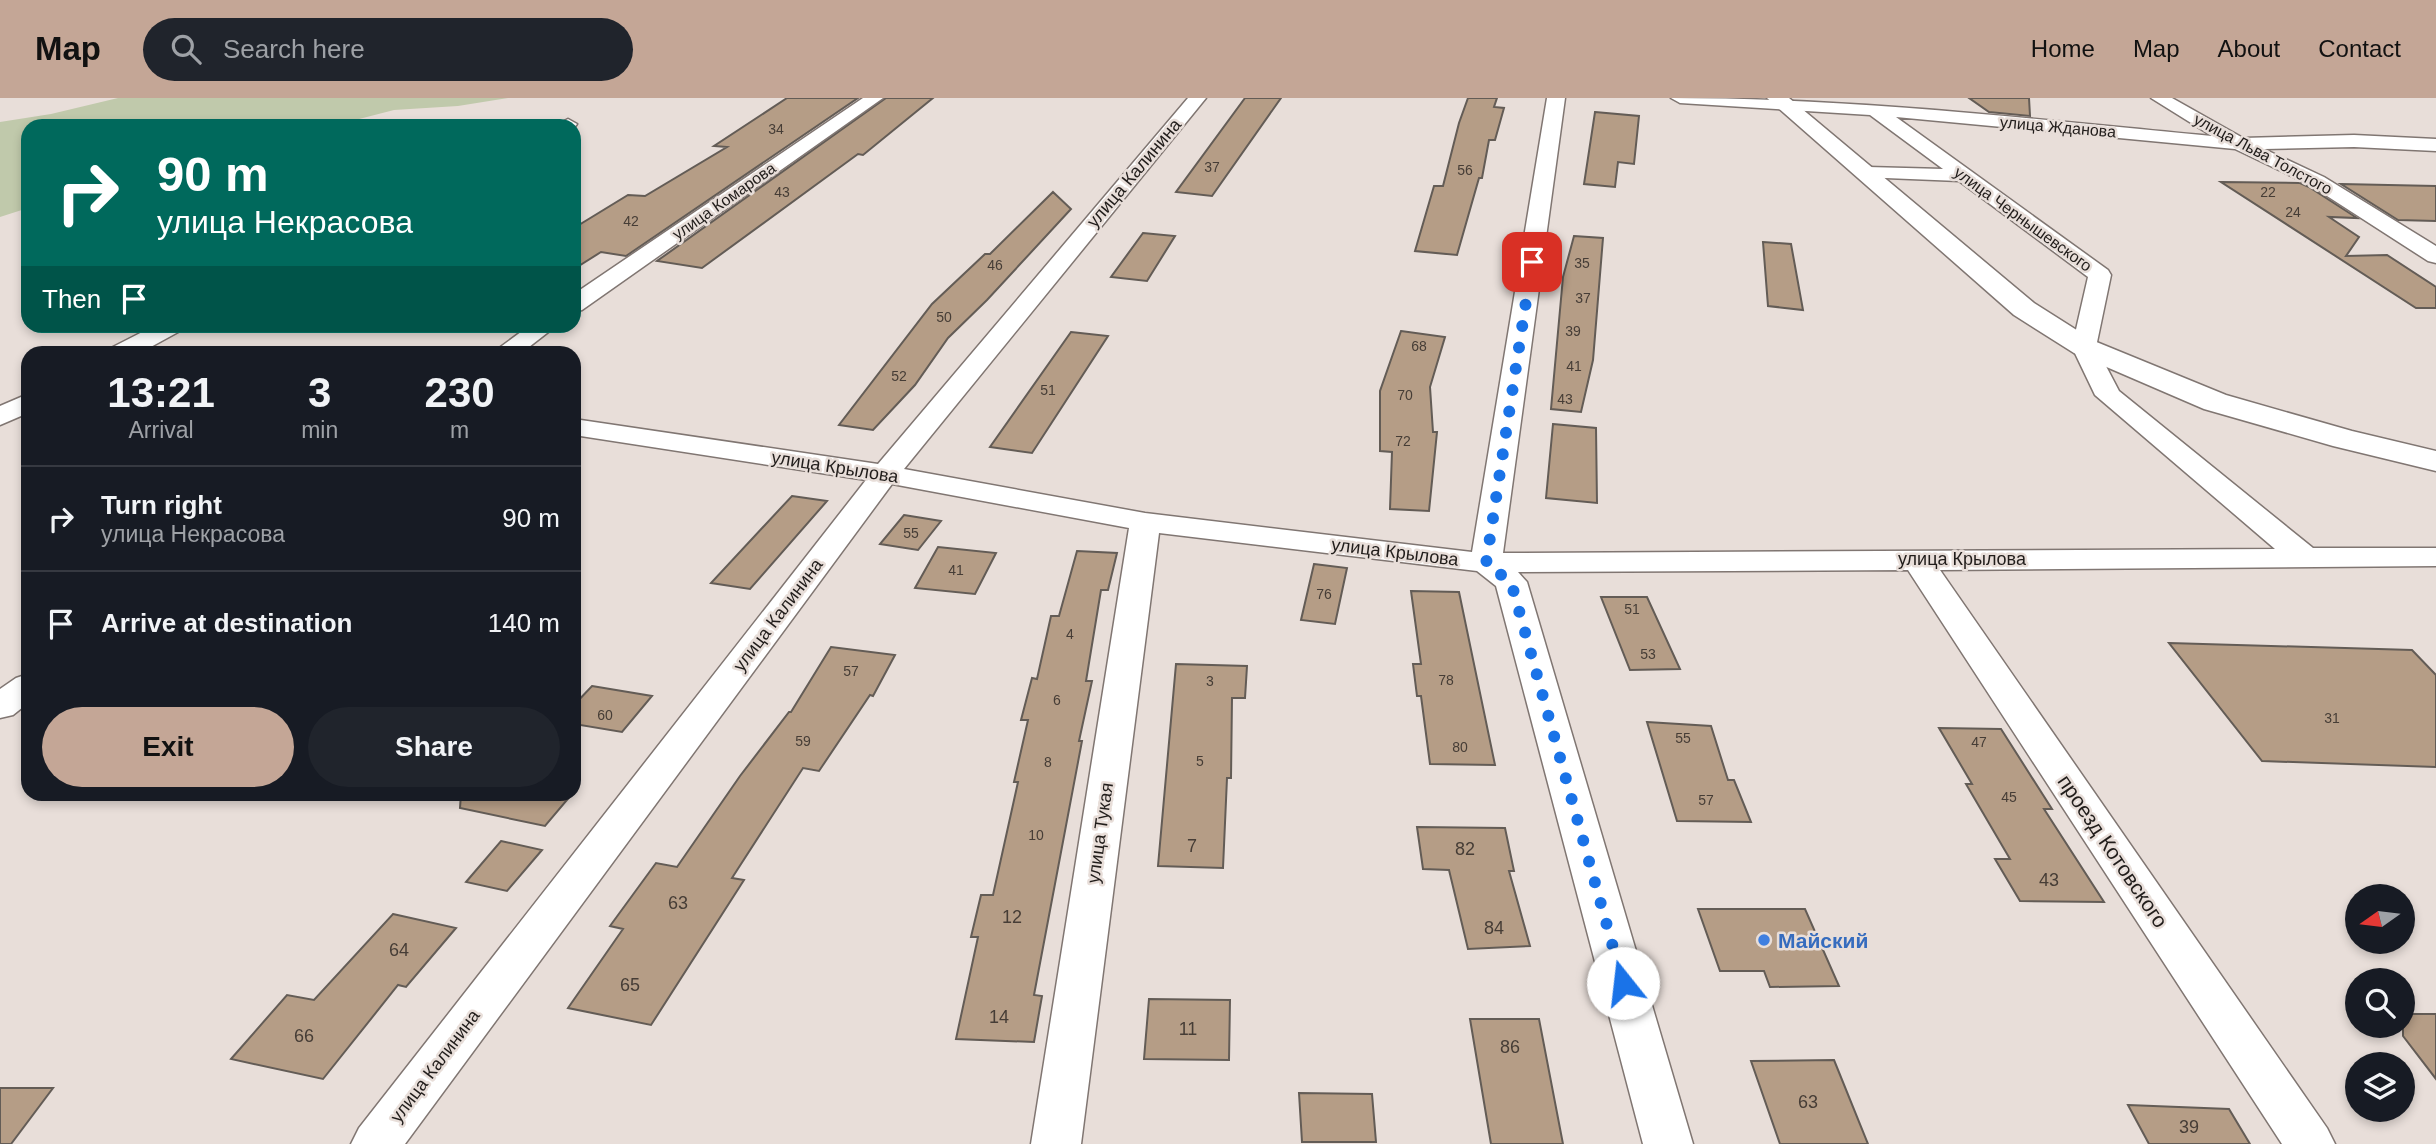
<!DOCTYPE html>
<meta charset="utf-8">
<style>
:root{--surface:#171b24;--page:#20242c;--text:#f1f3f6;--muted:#9ea1a6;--line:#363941;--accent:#c4a696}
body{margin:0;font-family:Helvetica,sans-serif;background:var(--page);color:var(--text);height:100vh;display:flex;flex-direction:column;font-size:26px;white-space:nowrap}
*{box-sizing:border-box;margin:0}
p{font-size:23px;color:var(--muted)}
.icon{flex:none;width:38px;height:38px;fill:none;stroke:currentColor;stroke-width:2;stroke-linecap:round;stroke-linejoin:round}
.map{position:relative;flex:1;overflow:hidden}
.sheet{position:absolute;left:21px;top:248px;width:560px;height:455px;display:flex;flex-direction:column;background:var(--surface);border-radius:21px;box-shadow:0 4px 10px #0003}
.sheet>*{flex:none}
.hud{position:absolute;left:21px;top:21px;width:560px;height:214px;border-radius:21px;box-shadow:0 4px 10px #0003;background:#00695c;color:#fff;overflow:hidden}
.needle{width:46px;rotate:256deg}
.controls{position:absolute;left:2345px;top:786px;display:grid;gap:14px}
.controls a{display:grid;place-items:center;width:70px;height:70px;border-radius:50%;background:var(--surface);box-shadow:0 4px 10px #0003;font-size:35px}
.pin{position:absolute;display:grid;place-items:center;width:60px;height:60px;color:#fff;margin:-30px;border-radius:14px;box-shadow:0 4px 10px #0006}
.me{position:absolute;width:77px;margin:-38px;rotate:344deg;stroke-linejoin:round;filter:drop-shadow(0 0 5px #0008)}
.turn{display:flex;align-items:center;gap:24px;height:147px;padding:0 21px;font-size:32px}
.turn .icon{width:91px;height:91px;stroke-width:2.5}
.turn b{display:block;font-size:49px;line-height:60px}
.then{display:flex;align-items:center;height:66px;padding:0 21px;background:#0003;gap:14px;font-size:26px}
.eta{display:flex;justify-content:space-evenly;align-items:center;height:119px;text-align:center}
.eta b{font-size:42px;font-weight:800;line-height:49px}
.button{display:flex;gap:14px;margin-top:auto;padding:14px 21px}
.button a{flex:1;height:80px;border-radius:42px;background:var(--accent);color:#111;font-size:28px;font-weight:800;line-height:80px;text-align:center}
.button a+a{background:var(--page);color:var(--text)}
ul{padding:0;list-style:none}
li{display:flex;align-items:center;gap:21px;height:105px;padding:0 21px;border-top:2px solid var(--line)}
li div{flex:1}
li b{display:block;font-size:26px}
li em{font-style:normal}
header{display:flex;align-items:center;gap:42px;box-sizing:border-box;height:98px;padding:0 35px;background:var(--accent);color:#111}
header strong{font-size:33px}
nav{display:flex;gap:38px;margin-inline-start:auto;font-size:24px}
.search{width:490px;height:63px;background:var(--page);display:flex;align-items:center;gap:18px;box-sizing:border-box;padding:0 24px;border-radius:38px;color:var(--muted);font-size:26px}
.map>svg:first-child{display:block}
.green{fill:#c0c9ab}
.building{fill:#b59d86;stroke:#635c56;stroke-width:2}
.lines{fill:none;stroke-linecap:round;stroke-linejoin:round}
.street-casing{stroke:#807672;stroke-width:3}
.secondary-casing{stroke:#807672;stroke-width:3}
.street{fill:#fff;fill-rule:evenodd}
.secondary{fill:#fff;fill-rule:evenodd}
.route{stroke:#1a73e8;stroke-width:12;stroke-dasharray:0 21.6}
.shop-dot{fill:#3f7fe0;stroke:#e8ded9;stroke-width:2.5}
.labels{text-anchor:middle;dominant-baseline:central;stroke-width:5;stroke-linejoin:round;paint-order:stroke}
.number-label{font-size:14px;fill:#463d36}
.far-street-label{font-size:16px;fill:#211d1b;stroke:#e8ded9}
.street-label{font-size:18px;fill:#211d1b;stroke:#e8ded9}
.near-number-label{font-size:18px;fill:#463d36}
.near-street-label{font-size:21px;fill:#211d1b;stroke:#e8ded9}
.near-shop-label{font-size:21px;font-weight:bold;fill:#366cbe;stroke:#e8ded9;text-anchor:start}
</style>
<header>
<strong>Map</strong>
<div class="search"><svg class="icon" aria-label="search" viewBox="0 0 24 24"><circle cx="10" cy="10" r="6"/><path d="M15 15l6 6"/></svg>Search here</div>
<nav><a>Home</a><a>Map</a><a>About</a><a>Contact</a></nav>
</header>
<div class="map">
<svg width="2436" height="1046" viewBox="0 0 2436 1046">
<rect width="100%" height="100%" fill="#e8ded9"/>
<path class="green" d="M118,0H508L458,8L394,12L332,28H28V110L0,119V24L51,16Z"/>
<path class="building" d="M787,0H858L626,158L601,154L574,171V130L628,97L645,98L727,49L714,48Z
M886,0H933L863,57L858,56L702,170L657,163Z
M1245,0H1281L1212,98L1176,94Z
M1468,0H1497L1494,9L1504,10L1495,42H1489L1482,80H1479L1457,157L1415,153L1434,88H1443L1459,25Z
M1969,0H2029L2030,18L1989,14Z
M1595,14L1639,18L1634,66L1618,64L1615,89L1584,86Z
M2221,84L2300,85L2309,89L2357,120L2329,119L2359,139L2346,158L2387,157L2436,189V210H2416Z
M2341,86L2436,88V123L2398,122Z
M1053,94L1071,111L987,202L948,240L915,287L873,332L839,327L932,206L985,156H990Z
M1143,135L1175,138L1147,183L1111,179Z
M1574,138L1603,140L1593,262L1581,314L1551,311L1563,179Z
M1763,144L1791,146L1803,212L1768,208Z
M1401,233L1445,239L1430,289L1433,334H1437L1429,413L1390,411L1392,354L1380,353V293Z
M1071,234L1108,238L1032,355L990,349Z
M1553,326L1596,330L1597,405L1546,400Z
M792,398L827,403L750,491L711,485Z
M904,417L941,423L918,452L880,446Z
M938,449L996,455L975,496L915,490Z
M1077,453L1117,455L1108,492H1101L1086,583H1092L1079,643H1082L1034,897L1042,898L1034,944L956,941L978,839H971L981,797H993L1018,684H1014L1028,622H1021L1032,580L1037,581L1051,518H1059Z
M1314,466L1347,470L1335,526L1301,522Z
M1411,493L1459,494L1495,667L1430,666L1421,598H1417L1413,566H1421Z
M1601,499H1647L1680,571L1630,572Z
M2169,545L2412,552L2436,577V669L2262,663Z
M831,549L895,557L873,598L870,597L819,673L803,670L732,780L744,782L651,927L568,910L623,831L610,828L656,765L677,769L740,678L789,614H791Z
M1176,566L1247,568L1245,600H1232L1231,680H1227L1223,770L1158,768Z
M592,588L652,598L622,634L574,626V607Z
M1647,624L1711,628L1728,682H1734L1751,724L1677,723Z
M1939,630L2001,631L2052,711H2044L2104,804L2020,803L1995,761H2010L1966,686H1972Z
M461,696H572L545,728L460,710Z
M1417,729L1505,730L1514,773H1509L1530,848L1468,851L1449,772L1423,771Z
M501,743L542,752L507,793L466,784Z
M1698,811H1805L1839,888L1770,889L1764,873H1720Z
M393,816L456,830L406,889L398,887L323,981L231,961L287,897L314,902Z
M1149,901L1230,902L1229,962L1144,961Z
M2403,916H2436V981L2403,938Z
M1470,921H1539L1563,1046H1491Z
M1834,962L1868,1046H1780L1751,963Z
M0,990H53L11,1046H0Z
M1299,995L1372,996L1376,1044H1302Z
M2128,1007L2229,1011L2250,1046H2149Z"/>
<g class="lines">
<g class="street-casing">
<path id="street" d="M863,0H883L582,212L574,214V196Z
M1188,0H1206L904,371L1145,415L1472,454L1547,0H1565L1503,455L2275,451L2095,297L2072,249L2088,179L1959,83L1861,79L1858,75L1868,69L1943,71L1870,17L1680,5L1671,0C1852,0 2032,21 2212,38L2151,0H2172L2243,40L2354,37L2436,41V53L2354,49L2264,51L2324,79L2436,148V165L2428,163L2310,87L2235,51L1896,19L2108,172L2111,177L2096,249L2119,293L2313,450H2436V468L1940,472L2327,1030L2335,1046H2282L1908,472L1518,474L1527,484L1693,1046H1643L1496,488L1477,473L1159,435L1081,1046H1031L1129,430L892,386L405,1046H351L359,1030L866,382L574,337V321L878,366Z
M568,21L577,26L574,30L555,28Z
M154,228H183L180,233L138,256H106L109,251Z
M529,228H556L520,256H491Z
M28,296V315L0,327V308Z
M28,576V605L13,617L0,620V591L16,580Z"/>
</g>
<g class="secondary-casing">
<path id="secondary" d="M1767,0H1789L2034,205L2094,243L2226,297L2352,333L2436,353V373L2333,348L2204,311L2074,255L2014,217Z"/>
</g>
<use href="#street" class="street"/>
<use href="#secondary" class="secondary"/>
</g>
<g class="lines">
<path class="route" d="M1532,164L1486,466L1511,484L1623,885"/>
</g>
<circle class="shop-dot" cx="1764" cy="842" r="7"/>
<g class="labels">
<g class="number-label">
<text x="776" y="31">34</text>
<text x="1212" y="69">37</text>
<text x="1465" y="72">56</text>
<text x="782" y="94">43</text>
<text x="2268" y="94">22</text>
<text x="2293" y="114">24</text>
<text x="631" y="123">42</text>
<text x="1582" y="165">35</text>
<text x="995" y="167">46</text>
<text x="1583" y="200">37</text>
<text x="944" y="219">50</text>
<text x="1573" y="233">39</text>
<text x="1419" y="248">68</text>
<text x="1574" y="268">41</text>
<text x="899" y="278">52</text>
<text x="1048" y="292">51</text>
<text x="1405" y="297">70</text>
<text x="1565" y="301">43</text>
<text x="1403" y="343">72</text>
<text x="911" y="435">55</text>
<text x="956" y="472">41</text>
<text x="1324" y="496">76</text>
<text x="1632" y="511">51</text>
<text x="1070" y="536">4</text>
<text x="1648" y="556">53</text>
<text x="851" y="573">57</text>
<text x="1446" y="582">78</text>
<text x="1210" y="583">3</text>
<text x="1057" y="602">6</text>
<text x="605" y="617">60</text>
<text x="2332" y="620">31</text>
<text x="1683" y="640">55</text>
<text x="803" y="643">59</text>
<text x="1979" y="644">47</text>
<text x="1460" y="649">80</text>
<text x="1200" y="663">5</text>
<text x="1048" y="664">8</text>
<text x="2009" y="699">45</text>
<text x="1706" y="702">57</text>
<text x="1036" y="737">10</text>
</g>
<g class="far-street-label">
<text transform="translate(2058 29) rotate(5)">улица Жданова</text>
<text transform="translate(2263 56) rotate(28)">улица Льва Толстого</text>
<text transform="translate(724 103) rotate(-35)">улица Комарова</text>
<text transform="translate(2023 121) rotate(36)">улица Чернышевского</text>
</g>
<g class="street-label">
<text transform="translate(1134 75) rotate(-50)">улица Калинина</text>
<text transform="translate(835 369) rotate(9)">улица Крылова</text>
<text transform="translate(1395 454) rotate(7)">улица Крылова</text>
<text x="1962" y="461">улица Крылова</text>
<text transform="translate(778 517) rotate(-53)">улица Калинина</text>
<text transform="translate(1100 735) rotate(-82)">улица Тукая</text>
<text transform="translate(435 968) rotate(-53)">улица Калинина</text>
</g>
<g class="near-number-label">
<text x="1192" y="748">7</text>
<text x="1465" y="751">82</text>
<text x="2049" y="782">43</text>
<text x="678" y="805">63</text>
<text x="1012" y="819">12</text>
<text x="1494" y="830">84</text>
<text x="399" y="852">64</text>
<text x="630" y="887">65</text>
<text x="999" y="919">14</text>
<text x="1188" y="931">11</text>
<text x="304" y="938">66</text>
<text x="1510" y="949">86</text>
<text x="1808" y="1004">63</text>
<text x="2189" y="1029">39</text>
</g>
<g class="near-street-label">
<text transform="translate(2113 753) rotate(56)">проезд Котовского</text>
</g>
<g class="near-shop-label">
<text x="1778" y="842">Майский</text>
</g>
</g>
</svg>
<div class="controls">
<a><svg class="needle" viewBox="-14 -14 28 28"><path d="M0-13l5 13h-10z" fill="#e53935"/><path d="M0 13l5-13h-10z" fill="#9ea1a6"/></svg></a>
<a><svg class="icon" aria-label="search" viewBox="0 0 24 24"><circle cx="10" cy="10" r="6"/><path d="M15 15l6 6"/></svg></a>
<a><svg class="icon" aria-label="layers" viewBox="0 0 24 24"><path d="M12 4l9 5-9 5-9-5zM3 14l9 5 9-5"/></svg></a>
</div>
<div class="pin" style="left:1532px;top:164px;background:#d93025"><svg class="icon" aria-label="arrive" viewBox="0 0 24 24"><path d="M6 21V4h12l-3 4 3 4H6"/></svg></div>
<svg class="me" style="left:1623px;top:885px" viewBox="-20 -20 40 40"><circle r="19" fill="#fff"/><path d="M0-13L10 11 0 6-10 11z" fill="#1a73e8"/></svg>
<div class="hud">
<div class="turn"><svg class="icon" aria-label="right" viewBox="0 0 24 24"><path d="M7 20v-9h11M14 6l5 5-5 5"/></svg><div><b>90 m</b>улица Некрасова</div></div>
<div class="then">Then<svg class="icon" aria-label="arrive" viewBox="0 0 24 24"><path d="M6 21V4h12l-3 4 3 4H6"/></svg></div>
</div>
<section class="sheet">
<div class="eta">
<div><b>13:21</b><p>Arrival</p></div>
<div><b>3</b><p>min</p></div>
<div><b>230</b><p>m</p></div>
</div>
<ul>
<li><svg class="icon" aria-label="right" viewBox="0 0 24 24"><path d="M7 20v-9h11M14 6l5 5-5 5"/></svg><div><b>Turn right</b><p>улица Некрасова</p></div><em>90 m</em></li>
<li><svg class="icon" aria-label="arrive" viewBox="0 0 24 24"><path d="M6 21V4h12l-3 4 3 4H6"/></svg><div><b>Arrive at destination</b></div><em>140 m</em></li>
</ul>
<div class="button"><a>Exit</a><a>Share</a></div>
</section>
</div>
